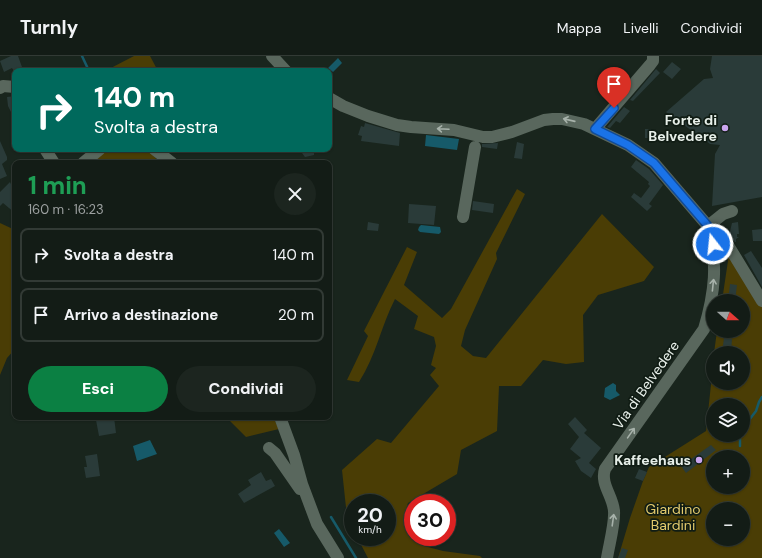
<!DOCTYPE html>
<html lang="it">
<meta charset="utf-8">
<style>
:root{--surface:#131c16;--page:#1c251f;--text:#f1f3f6;--muted:#9da1a1;--line:#323a35;--accent:#0b8043}
body{margin:0;font-family:"DM Sans",sans-serif;background:var(--page);color:var(--text);height:100vh;display:flex;flex-direction:column;font-size:15px;white-space:nowrap}
*{box-sizing:border-box;margin:0}
p{font-size:13px;color:var(--muted)}
.icon{flex:none;width:22px;height:22px;fill:none;stroke:currentColor;stroke-width:2;stroke-linecap:round;stroke-linejoin:round}
.map{position:relative;flex:1;overflow:hidden}
.side{position:absolute;left:12px;top:104px;width:320px;height:260px;display:flex;flex-direction:column;background:var(--surface);border-radius:8px;box-shadow:0 1px 3px #0004,0 0 0 1px var(--line)}
.side>*{flex:none}
.banner{position:absolute;left:12px;top:12px;width:320px;height:84px;border-radius:8px;box-shadow:0 1px 3px #0004,0 0 0 1px var(--line);background:#00695c;color:#fff;overflow:hidden}
.needle{width:26px;rotate:111deg}
.buttons{position:absolute;left:706px;top:238px;display:grid;gap:8px}
.buttons a{display:grid;place-items:center;width:44px;height:44px;border-radius:50%;background:var(--surface);box-shadow:0 1px 3px #0004,0 0 0 1px var(--line);font-size:20px}
.speed{position:absolute;left:344px;top:438px;display:flex;gap:8px;font-size:20px;font-weight:700;text-align:center}
.speed>*{display:grid;place-content:center;width:52px;height:52px;border-radius:50%;background:var(--surface);box-shadow:0 1px 3px #0004,0 0 0 1px var(--line);line-height:1}
.speed small{font-size:10px;font-weight:400}
.speed .limit{border:6px solid #d22;background:#fff;color:#111}
.pin{position:absolute;display:grid;place-items:center;width:34px;height:34px;color:#fff;margin:-41px -17px;border-radius:50% 50% 50% 0;rotate:-45deg;box-shadow:0 0 4px #0007}
.pin .icon{rotate:45deg}
.me{position:absolute;width:44px;margin:-22px;rotate:344deg;stroke-linejoin:round;filter:drop-shadow(0 0 3px #0008)}
.turn{display:flex;align-items:center;gap:14px;height:84px;padding:0 16px;font-size:18px}
.turn .icon{width:52px;height:52px;stroke-width:2.5}
.turn b{display:block;font-size:28px;line-height:34px}
.round{display:grid;place-items:center;flex:none;width:42px;height:42px;border-radius:21px;background:var(--page)}
.headline{display:flex;align-items:center;justify-content:space-between;height:68px;padding:0 16px}
h1{font-size:24px;font-weight:800;line-height:30px;color:#1e9e55}
.action{display:flex;gap:8px;margin-top:auto;padding:8px 16px}
.action a{flex:1;height:46px;border-radius:24px;background:var(--accent);color:#fff;font-size:16px;font-weight:800;line-height:46px;text-align:center}
.action a+a{background:var(--page);color:var(--text)}
ul{padding:0;list-style:none}
li{display:flex;align-items:center;gap:12px;height:54px;margin:0 8px 6px;padding:0 8px;border:2px solid var(--line);border-radius:8px}
li div{flex:1}
li b{display:block;font-size:15px}
li em{font-style:normal}
header{display:flex;align-items:center;gap:24px;box-sizing:border-box;height:56px;padding:0 20px;background:var(--surface);border-bottom:1px solid var(--line)}
header strong{font-size:19px}
nav{display:flex;gap:22px;margin-inline-start:auto;font-size:14px}
.map>svg:first-child{display:block}
.green{fill:#4a3d05;fill-rule:evenodd}
.water{fill:#165a69}
.lines{fill:none;stroke-linecap:round;stroke-linejoin:round}
.stream{stroke:#165a69;stroke-width:2.5}
.building{fill:#2a3b39}
.minor{stroke:#59675d;stroke-width:12}
.oneway{stroke:#a7b2aa}
.route-casing{stroke:#114b97;stroke-width:10}
.route{stroke:#1a73e8;stroke-width:7}
.poi-dot{fill:#c9a5ee;stroke:#101c14;stroke-width:1.5}
.labels{text-anchor:middle;dominant-baseline:central;stroke-width:3.5;stroke-linejoin:round;paint-order:stroke}
.poi-label{font-size:14px;font-weight:bold;fill:#e7efe9;stroke:#101c14;text-anchor:end}
.street-label{font-size:14px;fill:#e7efe9;stroke:#101c14}
.park-label{font-size:14px;fill:#e3ca6d;stroke:#101c14}
</style>
<header>
<strong>Turnly</strong>
<nav><a>Mappa</a><a>Livelli</a><a>Condividi</a></nav>
</header>
<div class="map">
<svg width="762" height="502" viewBox="0 0 762 502">
<rect width="100%" height="100%" fill="#19251d"/>
<path class="green" d="M134,0H150L158,15H108L107,14Z
M105,93H142L152,98L160,107H90Z
M517,133L525,138L496,197L497,203L465,274L461,290L473,300L486,302L602,158L654,211L644,225L598,239L583,259L584,306L566,308L543,304L521,330H499L497,375L461,394L457,418L408,447L405,457L413,471V481H419L424,490L443,495L480,500L482,502H368L357,481H387V447H353V473L347,461L342,414L377,383L391,387L439,330L430,319L436,312L431,309L436,290L434,281L414,273L418,260L395,243C381,270 376,300 359,326L347,324L368,280L364,275L407,191L417,196L404,229L442,262L451,253Z
M0,167L15,174V293L7,302L0,319Z
M729,198L762,250V502H618L630,462L643,425L649,411L706,375L713,310V327H743V297H714L717,275H743V245H722ZM713,349H743V379H713ZM713,401H743V431H713ZM713,453H743V483H713Z
M226,361H273L279,373L246,381Z"/>
<path class="water" d="M338,2L342,7L333,16L328,12Z
M426,79L459,83L457,94L425,90Z
M421,169L440,171L441,176L439,178L420,176L418,174L419,171Z
M613,327L616,329V335L620,339L610,344L604,341L605,332Z
M150,384L157,398L137,405L133,390Z
M279,473L290,487L284,491L274,477Z"/>
<g class="lines">
<path class="stream" d="M82,0L89,15
M743,372L756,355L759,346L762,341
M740,390V379
M331,461L356,502"/>
</g>
<path class="building" d="M11,0H18L22,11L14,15L12,12L4,16L0,5Z
M712,0H762V141L712,150L715,98L720,89L710,88L666,56L704,23L713,22L710,13Z
M672,6L681,13L672,23L663,16Z
M656,13L660,17L633,45L630,44Z
M15,40V64L8,50L7,41Z
M624,51L630,55L620,67L616,65L610,72L607,71Z
M365,67L400,77L399,90L361,85L362,80L358,79L361,70L364,71Z
M645,73H651L652,82H645Z
M0,85L7,101V104L2,108L7,120L0,123Z
M517,86L524,88L522,103L514,102Z
M498,87L497,93L482,91V88Z
M299,93H314V99L305,101Z
M636,104L649,113L663,129L649,148L652,150L647,155L631,141L634,137L641,142L650,130L648,128L649,126L631,111Z
M10,126L13,133L15,130V157L3,147L0,150V136Z
M473,145L494,148L493,157L472,154Z
M409,148L436,150L434,169L408,167Z
M368,166L379,168L378,175L367,174Z
M738,166L739,178H737V181H739L736,183V186H735L729,182V179L732,167Z
M762,173V185H753L752,174Z
M751,195L762,212V231L744,199Z
M730,228L737,229L735,245H728Z
M724,282L732,283L731,297H722Z
M114,361L116,377L99,380L96,364Z
M575,361L587,374L584,377L601,392L589,407L596,413L591,422L581,415L575,405L581,402L570,393L579,381L568,368Z
M711,389L716,394L686,417L681,410Z
M97,398L100,420L86,422L84,411H87L85,400Z
M639,413L647,416L643,425L635,422Z
M261,416L266,425L271,423L275,430L244,447L238,438L251,429L248,424Z
M622,492L628,494L625,502H618Z"/>
<g class="lines">
<path class="minor" d="M272,0L286,15
M0,32L3,30L15,31
M329,42L343,50L368,60L397,69L411,71L454,74L483,81H492L512,76L544,64L553,63H562L584,68L628,89L654,107L708,170L722,182
M595,73L650,9L653,5V0
M45,93L54,107
M154,93L172,107
M83,107L100,93
M463,161L475,91
M708,170L723,158L732,155
M728,189L762,245
M280,361L294,399L302,428L317,468L338,502
M269,392L275,397L300,433
M607,502C609,489 615,468 614,455C613,440 600,428 605,413L704,273C715,236 718,207 708,170"/>
</g>
<defs><path id="oneway-shaft" d="M-6 0H5M1.5-3L5.5 0L1.5 3" fill="none" stroke-width="1.6" stroke-linecap="round" stroke-linejoin="round"/></defs>
<g class="oneway">
<use href="#oneway-shaft" transform="translate(569 64) rotate(-167)"/>
<use href="#oneway-shaft" transform="translate(443 73) rotate(-177)"/>
<use href="#oneway-shaft" transform="translate(713 229) rotate(-84)"/>
<use href="#oneway-shaft" transform="translate(631 377) rotate(-55)"/>
<use href="#oneway-shaft" transform="translate(613 464) rotate(-82)"/>
</g>
<g class="lines">
<g class="route-casing">
<path id="route" d="M614,52L595,73L628,89L654,107L708,170L713,188"/>
</g>
<use href="#route" class="route"/>
</g>
<g class="poi-dot">
<circle cx="725" cy="72" r="4"/>
<circle cx="699" cy="404" r="4"/>
</g>
<g class="labels">
<g class="poi-label">
<text x="717" y="64">Forte di<tspan x="717" dy="16">Belvedere</tspan></text>
<text x="691" y="404">Kaffeehaus</text>
</g>
<g class="street-label">
<text transform="translate(646 329) rotate(-55)">Via di Belvedere</text>
</g>
<g class="park-label">
<text x="673" y="453">Giardino<tspan x="673" dy="16">Bardini</tspan></text>
</g>
</g>
</svg>
<div class="buttons">
<a><svg class="needle" viewBox="-14 -14 28 28"><path d="M0-13l5 13h-10z" fill="#e53935"/><path d="M0 13l5-13h-10z" fill="#9da1a1"/></svg></a>
<a><svg class="icon" aria-label="sound" viewBox="0 0 24 24"><path d="M4 9h4l5-4v14l-5-4H4zM17 9q2 3 0 6"/></svg></a>
<a><svg class="icon" aria-label="layers" viewBox="0 0 24 24"><path d="M12 4l9 5-9 5-9-5zM3 14l9 5 9-5"/></svg></a>
<a>+</a>
<a>−</a>
</div>
<div class="speed"><div>20<small>km/h</small></div><div class="limit">30</div></div>
<div class="pin" style="left:614px;top:52px;background:#d93025"><svg class="icon" aria-label="arrive" viewBox="0 0 24 24"><path d="M6 21V4h12l-3 4 3 4H6"/></svg></div>
<svg class="me" style="left:713px;top:188px" viewBox="-20 -20 40 40"><circle r="17" fill="#1a73e8" stroke="#fff" stroke-width="3"/><path d="M0-11L8 9 0 5-8 9z" fill="#fff"/></svg>
<div class="banner">
<div class="turn"><svg class="icon" aria-label="right" viewBox="0 0 24 24"><path d="M7 20v-9h11M14 6l5 5-5 5"/></svg><div><b>140 m</b>Svolta a destra</div></div>
</div>
<section class="side">
<div class="headline"><div><h1>1 min</h1><p>160 m · 16:23</p></div><a class="round"><svg class="icon" aria-label="close" viewBox="0 0 24 24"><path d="M6 6l12 12M18 6L6 18"/></svg></a></div>
<ul>
<li><svg class="icon" aria-label="right" viewBox="0 0 24 24"><path d="M7 20v-9h11M14 6l5 5-5 5"/></svg><div><b>Svolta a destra</b></div><em>140 m</em></li>
<li><svg class="icon" aria-label="arrive" viewBox="0 0 24 24"><path d="M6 21V4h12l-3 4 3 4H6"/></svg><div><b>Arrivo a destinazione</b></div><em>20 m</em></li>
</ul>
<div class="action"><a>Esci</a><a>Condividi</a></div>
</section>
</div>
